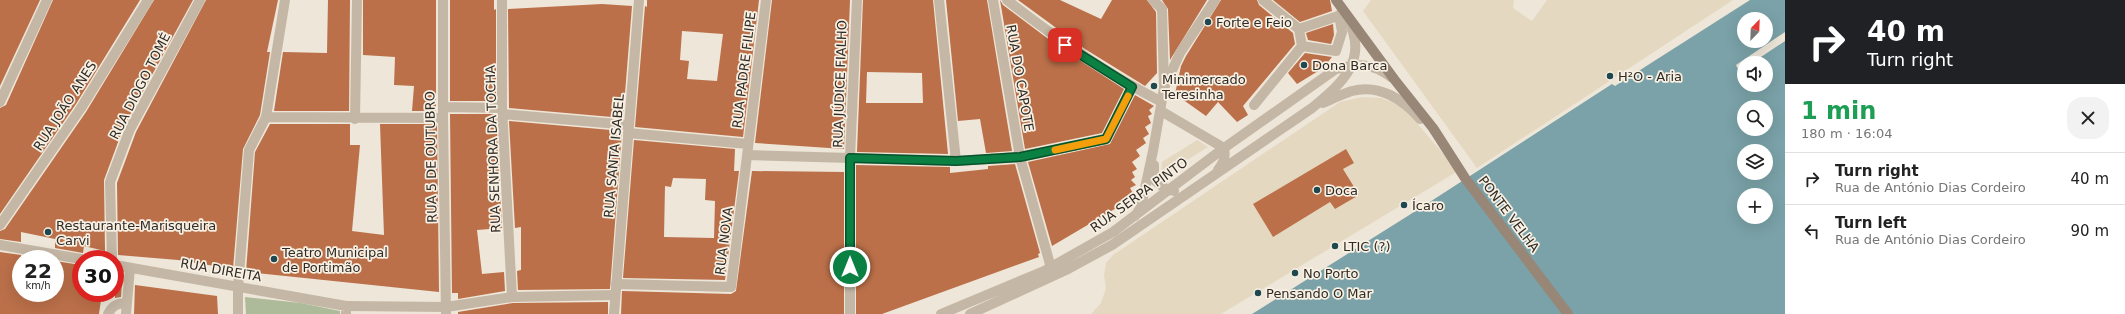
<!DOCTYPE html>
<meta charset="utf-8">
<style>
:root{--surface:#fff;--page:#f2f2f2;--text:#222;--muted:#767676;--line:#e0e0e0}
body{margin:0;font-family:"DejaVu Sans",sans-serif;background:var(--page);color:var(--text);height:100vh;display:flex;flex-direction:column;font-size:15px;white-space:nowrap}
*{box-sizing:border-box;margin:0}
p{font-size:13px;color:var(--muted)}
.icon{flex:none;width:22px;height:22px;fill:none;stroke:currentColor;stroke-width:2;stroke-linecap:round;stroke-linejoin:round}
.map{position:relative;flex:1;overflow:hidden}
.side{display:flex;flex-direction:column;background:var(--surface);width:340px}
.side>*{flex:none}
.banner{background:#202124;color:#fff;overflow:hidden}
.needle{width:26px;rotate:23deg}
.fabs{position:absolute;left:1737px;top:12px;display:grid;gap:8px}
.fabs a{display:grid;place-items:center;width:36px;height:36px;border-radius:50%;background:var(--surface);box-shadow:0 4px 16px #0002;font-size:20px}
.speed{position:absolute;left:12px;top:250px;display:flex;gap:8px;font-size:20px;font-weight:700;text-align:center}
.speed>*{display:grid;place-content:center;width:52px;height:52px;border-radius:50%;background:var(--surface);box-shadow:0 4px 16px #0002;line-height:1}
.speed small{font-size:10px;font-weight:400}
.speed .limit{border:6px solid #d22;background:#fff;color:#111}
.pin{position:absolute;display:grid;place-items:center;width:34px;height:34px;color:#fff;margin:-17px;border-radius:8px;box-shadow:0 2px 6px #0006}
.me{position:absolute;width:44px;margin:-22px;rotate:0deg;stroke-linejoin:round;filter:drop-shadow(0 0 3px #0008)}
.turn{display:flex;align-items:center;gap:14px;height:84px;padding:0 16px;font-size:18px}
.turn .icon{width:52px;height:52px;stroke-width:2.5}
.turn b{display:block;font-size:28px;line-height:34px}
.round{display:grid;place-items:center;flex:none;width:42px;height:42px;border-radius:16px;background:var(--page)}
.head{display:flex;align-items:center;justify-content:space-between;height:68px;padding:0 16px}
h1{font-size:24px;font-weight:600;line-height:30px;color:#1e9e55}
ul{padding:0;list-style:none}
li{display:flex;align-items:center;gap:12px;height:52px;padding:0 16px;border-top:1px solid var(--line)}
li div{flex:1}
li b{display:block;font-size:15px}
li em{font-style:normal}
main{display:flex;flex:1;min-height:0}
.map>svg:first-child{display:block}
.green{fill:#adbb9a}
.plaza{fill:#e5d8c0}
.water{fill:#7aa2a8;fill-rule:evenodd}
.building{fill:#bb7049;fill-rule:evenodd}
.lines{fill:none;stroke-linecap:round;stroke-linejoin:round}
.pedestrian{stroke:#c5b7a5;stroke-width:10}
.minor{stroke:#c5b7a5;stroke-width:10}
.tertiary{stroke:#c5b7a5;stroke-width:10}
.secondary{stroke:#988677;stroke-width:10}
.route-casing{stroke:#07532c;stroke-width:10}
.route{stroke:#0b8043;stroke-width:7}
.slow{stroke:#f59e0b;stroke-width:7}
.poi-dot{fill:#1f474f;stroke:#f7f0e3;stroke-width:1.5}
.labels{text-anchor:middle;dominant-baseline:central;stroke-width:3.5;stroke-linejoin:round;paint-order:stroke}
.poi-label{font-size:13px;fill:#312b26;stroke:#f7f0e3;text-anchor:start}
.street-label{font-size:13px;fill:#312b26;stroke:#f7f0e3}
</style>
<main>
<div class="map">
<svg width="1785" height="314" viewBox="0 0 1785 314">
<rect width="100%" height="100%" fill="#eee6d8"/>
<path class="green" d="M245,297L301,303L340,311V314H246Z"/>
<path class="plaza" d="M1371,0H1514L1513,8L1532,21L1547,0H1733L1477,168L1363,11Z
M1362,97L1381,98L1399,105L1415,121L1458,171L1221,314H1091L1101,303L1106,288L1104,275L1106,263L1113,255L1340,102Z
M1197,140L1208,147L1161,176L1162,162Z"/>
<path class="water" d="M1750,0H1785V32L1736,65L1739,71L1744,68V85H1766V63H1752L1785,41V314H1252L1422,207L1612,84L1615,86ZM1744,19H1766V41H1744ZM1744,107H1766V129H1744ZM1744,151H1766V173H1744ZM1744,195H1766V217H1744Z"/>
<path class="building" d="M0,0H40L0,86Z
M53,0H140L76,104L0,214V108L6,105Z
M154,0H193L124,126L104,180L105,251L84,246L83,253L55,248V239L21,232V242L0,239V231L5,229L86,112Z
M206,0H278L267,52H270L260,115L243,149L233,269L178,260L118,255L117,183L136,132Z
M328,0H350L349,111H274L283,52L327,53Z
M363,0H436V111H412L414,86L394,85L395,57L363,55Z
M450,0H494V10L496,9V101H450Z
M647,0H759L743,137L635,127L645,6L647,7ZM682,31L723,34L717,81L687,79L689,61L680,60Z
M772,0H850L844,149L755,143Z
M863,0H933L948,154L857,152ZM867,72L922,73L923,103H866Z
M946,0H987L1012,151L986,153L980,119L958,121Z
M1000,0L1003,5L1059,47L1124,89L1102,133L1025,149Z
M1018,0H1060L1101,19L1112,0H1147L1156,12L1157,73L1145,86L1085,49Z
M1162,0H1207L1170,60L1168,9Z
M1221,0H1257L1259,5L1293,33L1295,44L1243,106L1248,115L1237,122L1218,102L1206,116L1175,94L1181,66L1186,56Z
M1273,0H1330L1332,11L1300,22Z
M602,4L632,6L623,118L509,108L508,9Z
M1333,24L1334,35L1331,44L1308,40L1306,33Z
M1305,53L1332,57L1323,68L1297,84L1288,73Z
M1135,95L1154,106L1149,110L1152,114L1148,116L1151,123L1145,127L1149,134L1143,138L1146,143L1136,150L1140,156L1132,162L1137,169L1132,172L1135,177L1131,180L1136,185L1130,188L1135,197L1052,246L1028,162L1110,144Z
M450,114H496L502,228L477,230L482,274L504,272L505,291L458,299V293H452Z
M509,121L622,131L610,289L518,290L517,271L521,270V227L515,228Z
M270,124H350V145H360L352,231L384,235L380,124H437L439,292L246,272L255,152Z
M634,140L735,149L734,171H739L725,280L623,278ZM673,178L706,179L705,200L715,201L714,238L664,237L665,186L671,187Z
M1346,149L1354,163L1343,169L1359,195L1335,209L1330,202L1273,237L1253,204Z
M1015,164L1040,253L1038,254L1039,257L882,314H856V165L950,167V173L988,169V166Z
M752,171L844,172V314H621L622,291L731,294L736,291Z
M0,252L21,255V293H55V261L81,265V293H102L99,314H0Z
M115,282L122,283L121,297L115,298Z
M135,285L217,296L218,314H134Z
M608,302V314H458V312L513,303Z"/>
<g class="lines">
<path class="pedestrian" d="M1299,29L1344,14
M1302,46L1336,51L1342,32L1339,15
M0,102L47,0
M1254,105L1302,46L1299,29L1263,0
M112,259L110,182L130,129L200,0
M108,314C112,306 117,303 127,303
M126,314L130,268"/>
<path class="minor" d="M443,0V118L446,314
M502,0V108L512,297
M939,0L956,161
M993,0L1020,157L1053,275
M1007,0C1056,38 1105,73 1160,101
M1153,0L1162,9L1164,88
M443,107L502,108
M503,114L629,125
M266,117L443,118
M355,119L357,0
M628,133L748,144
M747,155L956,161L1020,157L1106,139L1132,87
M0,225L81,108L148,0
M616,284L731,287L766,0
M346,306L446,307L512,297L615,295
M238,314V287L249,150L266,117L285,0
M850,314V158L857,0"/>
<path class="tertiary" d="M1323,103C1332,99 1342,94 1352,91C1379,84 1403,99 1420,119
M1161,111L1224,148C1226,158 1223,163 1218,170
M1154,165V180L1166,189L1174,191
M1135,216L1141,207L1153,151L1164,88L1180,53L1215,0
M0,245L81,259
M115,265L346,306V314
M614,314L639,0
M941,314L1044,271L1113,232L1224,148L1336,69C1358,64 1371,62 1391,77
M970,314L1066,270L1112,245L1312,108C1342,83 1370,60 1347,18"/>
<path class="secondary" d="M1336,0L1394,79L1433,128L1465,178L1568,314"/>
</g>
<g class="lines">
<g class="route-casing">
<path id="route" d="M850,267V158L956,161L1020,157L1106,139L1132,87L1065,45"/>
</g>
<use href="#route" class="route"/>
<path class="slow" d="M1055,150L1106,139L1128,96"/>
</g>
<g class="poi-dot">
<circle cx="1208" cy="22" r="4"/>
<circle cx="1304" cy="65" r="4"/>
<circle cx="1610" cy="76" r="4"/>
<circle cx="1154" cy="86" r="4"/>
<circle cx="1317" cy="190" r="4"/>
<circle cx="1404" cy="205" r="4"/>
<circle cx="48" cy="232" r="4"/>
<circle cx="1335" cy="246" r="4"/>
<circle cx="274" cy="259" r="4"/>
<circle cx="1295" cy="273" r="4"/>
<circle cx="1258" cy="293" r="4"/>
</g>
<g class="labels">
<g class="poi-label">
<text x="1216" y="22">Forte e Feio</text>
<text x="1312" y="65">Dona Barca</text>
<text x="1618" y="76">H²O - Aria</text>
<text x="1162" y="79">Minimercado<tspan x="1162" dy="15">Teresinha</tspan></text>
<text x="1325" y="190">Doca</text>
<text x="1412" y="205">Ícaro</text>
<text x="56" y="225">Restaurante-Marisqueira<tspan x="56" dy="15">Carvi</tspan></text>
<text x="1343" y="246">LTIC (?)</text>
<text x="282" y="252">Teatro Municipal<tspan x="282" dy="15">de Portimão</tspan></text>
<text x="1303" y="273">No Porto</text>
<text x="1266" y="293">Pensando O Mar</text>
</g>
<g class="street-label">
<text transform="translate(744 70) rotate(-83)">RUA PADRE FILIPE</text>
<text transform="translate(1020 78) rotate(80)">RUA DO CAPOTE</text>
<text transform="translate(840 84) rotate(-88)">RUA JÚDICE FIALHO</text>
<text transform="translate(140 86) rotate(-63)">RUA DIOGO TOMÉ</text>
<text transform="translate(65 106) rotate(-57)">RUA JOÃO ANES</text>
<text transform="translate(493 149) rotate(-92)">RUA SENHORA DA TOCHA</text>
<text transform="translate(614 156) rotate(-85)">RUA SANTA ISABEL</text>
<text transform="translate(431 157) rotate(-91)">RUA 5 DE OUTUBRO</text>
<text transform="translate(1139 195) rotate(-36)">RUA SERPA PINTO</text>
<text transform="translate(1509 214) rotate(53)">PONTE VELHA</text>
<text transform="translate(724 241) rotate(-83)">RUA NOVA</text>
<text transform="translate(221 270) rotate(10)">RUA DIREITA</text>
</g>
</g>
</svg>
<div class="fabs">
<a><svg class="needle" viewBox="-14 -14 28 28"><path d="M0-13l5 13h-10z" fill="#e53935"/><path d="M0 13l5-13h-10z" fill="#767676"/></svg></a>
<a><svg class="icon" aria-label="sound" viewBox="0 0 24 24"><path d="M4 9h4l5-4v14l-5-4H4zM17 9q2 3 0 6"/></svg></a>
<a><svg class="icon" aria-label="search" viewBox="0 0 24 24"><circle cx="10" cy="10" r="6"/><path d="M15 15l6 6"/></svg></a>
<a><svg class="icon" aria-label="layers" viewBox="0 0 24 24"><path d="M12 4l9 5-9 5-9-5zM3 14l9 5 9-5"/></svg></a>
<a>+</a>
</div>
<div class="speed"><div>22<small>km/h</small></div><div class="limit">30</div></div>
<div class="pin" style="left:1065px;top:45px;background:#d93025"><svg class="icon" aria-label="arrive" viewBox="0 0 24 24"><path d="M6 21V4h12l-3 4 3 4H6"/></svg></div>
<svg class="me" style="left:850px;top:267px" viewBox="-20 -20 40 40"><circle r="17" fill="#0b8043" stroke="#fff" stroke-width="3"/><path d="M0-11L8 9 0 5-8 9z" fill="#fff"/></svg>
</div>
<section class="side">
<div class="banner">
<div class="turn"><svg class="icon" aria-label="right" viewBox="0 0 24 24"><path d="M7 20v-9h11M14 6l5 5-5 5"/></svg><div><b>40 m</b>Turn right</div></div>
</div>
<div class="head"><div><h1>1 min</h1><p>180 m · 16:04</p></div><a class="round"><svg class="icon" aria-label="close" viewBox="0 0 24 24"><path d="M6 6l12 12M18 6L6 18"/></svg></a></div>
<ul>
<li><svg class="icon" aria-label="right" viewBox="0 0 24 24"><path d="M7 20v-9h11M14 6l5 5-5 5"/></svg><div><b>Turn right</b><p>Rua de António Dias Cordeiro</p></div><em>40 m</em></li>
<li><svg class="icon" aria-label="left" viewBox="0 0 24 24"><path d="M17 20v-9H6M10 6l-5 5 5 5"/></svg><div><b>Turn left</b><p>Rua de António Dias Cordeiro</p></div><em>90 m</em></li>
</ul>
</section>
</main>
